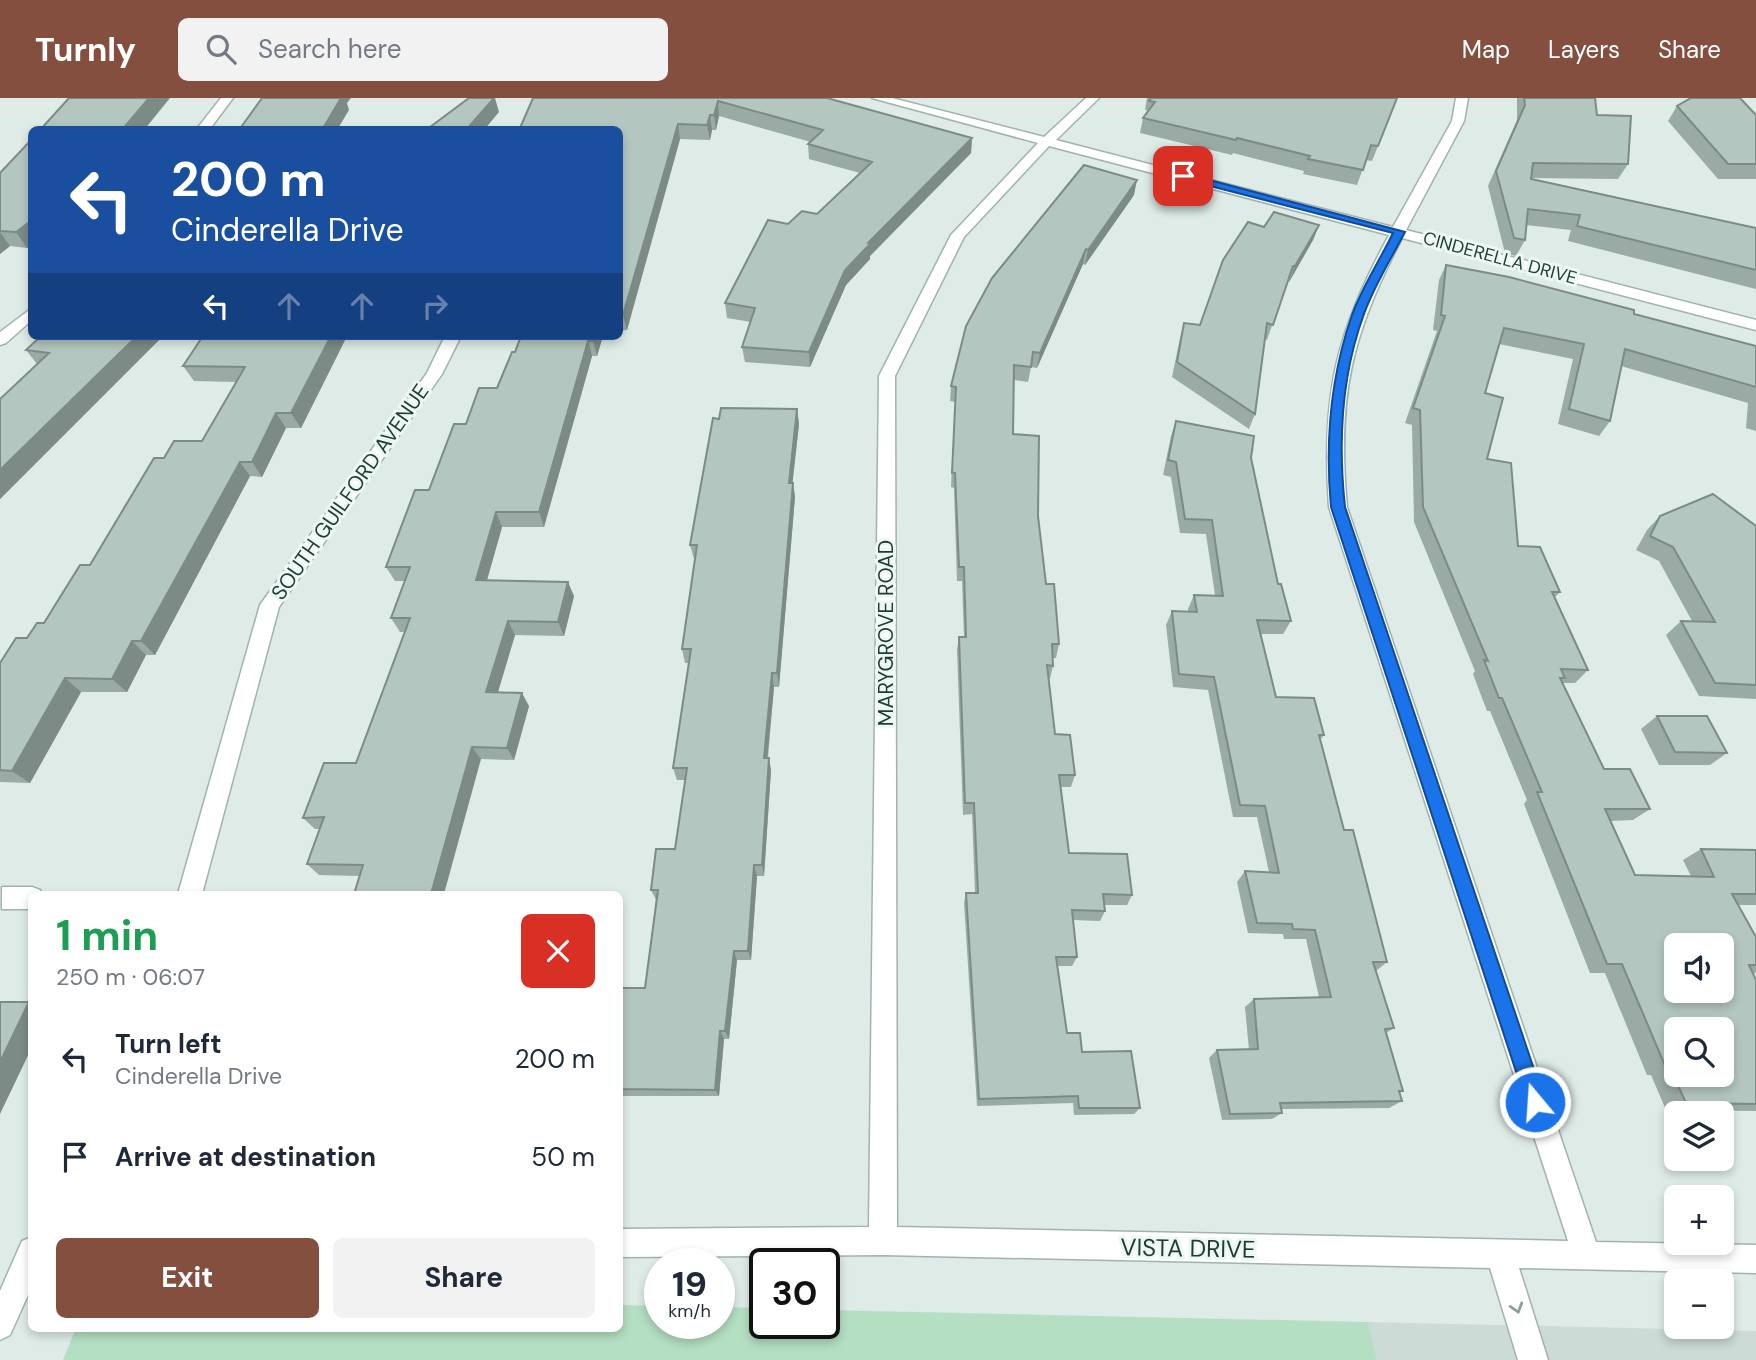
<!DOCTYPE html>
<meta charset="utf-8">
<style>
:root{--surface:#fff;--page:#f2f2f3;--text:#1f2937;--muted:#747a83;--accent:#844f3f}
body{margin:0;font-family:"DM Sans",sans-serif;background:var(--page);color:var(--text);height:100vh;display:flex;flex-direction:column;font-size:26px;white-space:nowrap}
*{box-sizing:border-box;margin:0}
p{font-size:23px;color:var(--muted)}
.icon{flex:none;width:38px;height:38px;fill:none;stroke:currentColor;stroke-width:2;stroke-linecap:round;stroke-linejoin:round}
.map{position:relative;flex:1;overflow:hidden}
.sheet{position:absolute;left:28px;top:793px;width:595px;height:441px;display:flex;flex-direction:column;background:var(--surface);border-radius:10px;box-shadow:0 4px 10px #0003}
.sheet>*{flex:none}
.hud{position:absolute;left:28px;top:28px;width:595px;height:214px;border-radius:10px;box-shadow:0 4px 10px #0003;background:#1a4fa0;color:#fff;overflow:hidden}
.tools{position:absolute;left:1664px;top:835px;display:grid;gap:14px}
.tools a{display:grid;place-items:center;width:70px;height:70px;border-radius:10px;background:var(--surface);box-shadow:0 4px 10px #0003;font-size:35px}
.speed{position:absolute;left:644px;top:1150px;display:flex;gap:14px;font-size:35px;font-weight:700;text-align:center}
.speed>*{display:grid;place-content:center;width:91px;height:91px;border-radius:50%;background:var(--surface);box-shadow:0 4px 10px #0003;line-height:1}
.speed small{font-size:18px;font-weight:400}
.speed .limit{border:4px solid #111;border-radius:10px;background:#fff;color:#111}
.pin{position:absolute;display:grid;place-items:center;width:60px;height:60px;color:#fff;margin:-30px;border-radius:14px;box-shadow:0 4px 10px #0006}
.me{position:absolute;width:77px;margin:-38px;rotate:342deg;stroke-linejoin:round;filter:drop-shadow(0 0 5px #0008)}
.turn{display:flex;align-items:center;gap:24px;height:147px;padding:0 28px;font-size:32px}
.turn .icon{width:91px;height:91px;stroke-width:2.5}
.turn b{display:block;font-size:49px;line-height:60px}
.lanes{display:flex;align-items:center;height:66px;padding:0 28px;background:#0003;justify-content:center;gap:35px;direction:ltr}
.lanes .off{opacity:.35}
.round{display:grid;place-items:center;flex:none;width:74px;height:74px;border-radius:10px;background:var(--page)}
.headline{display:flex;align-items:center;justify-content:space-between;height:119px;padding:0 28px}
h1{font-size:42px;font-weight:700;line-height:52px;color:#1e9e55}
.button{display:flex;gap:14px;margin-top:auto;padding:14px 28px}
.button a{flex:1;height:80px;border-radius:10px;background:var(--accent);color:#fff;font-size:28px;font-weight:700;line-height:80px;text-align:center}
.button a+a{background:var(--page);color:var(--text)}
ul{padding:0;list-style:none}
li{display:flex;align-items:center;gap:21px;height:98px;padding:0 28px}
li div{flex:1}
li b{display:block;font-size:26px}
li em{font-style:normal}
header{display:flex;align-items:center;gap:42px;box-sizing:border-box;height:98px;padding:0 35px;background:var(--accent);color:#fff}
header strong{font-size:33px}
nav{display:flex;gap:38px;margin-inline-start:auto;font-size:24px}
.search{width:490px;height:63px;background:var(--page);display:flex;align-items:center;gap:18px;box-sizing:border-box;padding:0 24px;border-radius:10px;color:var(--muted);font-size:26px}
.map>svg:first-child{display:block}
.built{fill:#ccdbd5}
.green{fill:#b4dfc2}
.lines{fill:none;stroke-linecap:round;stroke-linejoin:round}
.minor-casing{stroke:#a1b3ad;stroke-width:3}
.minor{fill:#fff;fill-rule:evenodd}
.wall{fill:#9aaaa4}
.shaded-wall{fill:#7d8b86}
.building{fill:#b3c6bf;stroke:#7d8b86;stroke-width:2;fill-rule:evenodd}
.oneway{stroke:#8e9e9a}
.route{fill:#1a73e8;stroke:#114b97;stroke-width:2}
.labels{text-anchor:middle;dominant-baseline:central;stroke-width:6;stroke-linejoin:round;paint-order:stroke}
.far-street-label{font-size:18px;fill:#1e3c35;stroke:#eef8f3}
.street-label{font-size:21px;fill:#1e3c35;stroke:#eef8f3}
.near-street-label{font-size:24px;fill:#1e3c35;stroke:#eef8f3}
</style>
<header>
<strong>Turnly</strong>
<div class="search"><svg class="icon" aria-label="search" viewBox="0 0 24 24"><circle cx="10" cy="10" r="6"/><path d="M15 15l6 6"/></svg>Search here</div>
<nav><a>Map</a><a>Layers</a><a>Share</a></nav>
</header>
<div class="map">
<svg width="1756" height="1262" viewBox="0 0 1756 1262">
<rect width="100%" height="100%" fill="#deebe6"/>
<path class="built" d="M1368,1224L1756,1233V1262H1377Z"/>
<path class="green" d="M620,1207L660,1208V1225H719V1209L765,1210V1225H824V1212L1368,1224L1377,1262H63L76,1230H620Z"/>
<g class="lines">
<g class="minor-casing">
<path id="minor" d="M221,0H233L209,32H196Z
M872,0H892L1044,39L1086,0H1099L1056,42L1393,129L1452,23L1456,0H1468L1464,23L1406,132L1756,222V232L1402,140C1351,239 1337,297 1347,409L1596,1144L1756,1147V1175L1519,1170L1548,1262H1518L1490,1170L883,1157L620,1159V1131L869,1129L879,278L951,137L1038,45ZM1049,48L1389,137C1336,235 1321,296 1329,409L1568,1143L897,1129L895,278L964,139Z
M32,210V222L6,245L0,247V234Z
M445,238H461L442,276L279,509L202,796H178L260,507L427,275Z
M2,789H32L40,792L42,796H32V811H2Z
M32,1139V1188L10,1237L0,1242V1193L22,1143Z"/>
</g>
<use href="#minor" class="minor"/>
</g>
<path class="wall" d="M533,0H827L972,40L971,55L870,158V161L846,187L810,269L745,264L742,249L751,224L727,220L725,205L788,126L817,116L860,75L809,61L808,46L811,44L719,18L716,32H712L710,42L680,41L627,232L620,233V32H521L520,30Z
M1147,0H1397L1372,63L1366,62L1357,87L1303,76L1304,73L1233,55L1232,57L1140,35L1143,20L1146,16L1147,12H1145Z
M1517,0H1595L1597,17L1628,66L1618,81L1531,80L1756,130V191L1568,143L1571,132L1526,127L1525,142L1516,158L1505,155L1488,88L1517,22Z
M1677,8L1756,17V81H1718L1668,23Z
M32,41V146L27,150L10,148L0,156V75Z
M1134,97L1085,167L1083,166L1037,270L1031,269L1028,284L1014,282L1013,336L1038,418L1046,486L1059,546L1056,560H1053V568L1050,581H1049L1055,636L1075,677L1071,689H1061L1069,755L1132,797L1127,807H1104L1105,813L1100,823L1073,822L1077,859L1072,868H1057L1067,935L1082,954L1140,1010L1134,1016L1074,1017L1073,1005L977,1008L964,805L966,795H975L972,716L963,717L957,552L959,539H964L962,483H957L954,390L951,389L955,304L950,303L951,288Z
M1319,127L1313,142L1289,184L1287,183L1267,242L1265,241L1255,316L1249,331L1172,279L1180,240L1184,225L1200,227L1264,129Z
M1446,167L1756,248V333L1746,330L1748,305L1621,268L1610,323L1599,338L1558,326L1573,261L1499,246L1485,295L1487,361L1518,448L1560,494L1555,499L1588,572L1575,585H1562L1604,671L1650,711L1633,722L1610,723L1635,777L1691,778L1683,762L1701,751L1756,752V807H1738L1756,839V875L1753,876L1756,882V1013L1666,1012L1651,977H1647L1605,875H1590L1524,706L1527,702L1490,613H1487L1473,576L1475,573L1414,424L1412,327L1405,325L1437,233L1433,232L1439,182Z
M163,238L0,401V301L37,266L26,252Z
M347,238L301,330H286L262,379L250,378L155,557H146L127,594H81L30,685L0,684V565L44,525L90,467L164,360L202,343L236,284L194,283L183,268Z
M521,238H603L597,258H592L544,429H502L487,482L574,498L564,538L515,537L498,594L529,608L514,662L481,661L360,778L319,777L307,766L320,731H315L303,720L356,665L405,534H400L391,520L405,483H395L386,469L466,326L497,290L515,254Z
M797,311L799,326L792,385H793L795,399L779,589H774L768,660L771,672L764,778H757L751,862H737L729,941H724L719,998H620V894L645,890L656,802L651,792L675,751L685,682H677L673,670L689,565H685L682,551L695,461H694L690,447L719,321Z
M1176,323L1251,360L1278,486L1291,523L1283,536H1261L1276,599L1324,637L1320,642L1344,732L1387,864L1376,873L1394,930L1386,935L1403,993L1400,995L1402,1003L1389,1010L1282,1011V1015L1272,1021L1222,1022L1209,960L1217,952H1249L1245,909L1254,901L1319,899L1306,841H1284L1283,836L1248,835L1237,784L1245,773L1269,774L1257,719H1233L1208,592L1173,589L1166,527L1172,513L1188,514V511L1194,497H1215L1206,436L1180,435L1171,379L1163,377L1171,338Z
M1660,418L1756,428V601L1699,598L1666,537L1681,523H1692L1659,463L1636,452L1647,432Z
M1657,618L1727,655L1710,667H1659L1641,631Z"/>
<path class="shaded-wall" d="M149,0H170L144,32H122Z
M340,0H351L347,5L349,12L337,32H322Z
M494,0H495L499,14L484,32H466Z
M718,3L719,18L716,32L714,17Z
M710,17L712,32L710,42L707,27Z
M678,26L680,41L627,232L623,217Z
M972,40L971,55L870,158V161L846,187L810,269L809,254L845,172L868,145Z
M1137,82L1134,97L1085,167L1088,152Z
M32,122V146L27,150L16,134Z
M1319,127L1313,142L1289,184L1295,168Z
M0,134L10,148L0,156Z
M1086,151L1083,166L1037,270L1040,255Z
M137,238H163L0,401V372Z
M331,238H347L301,330L291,315Z
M595,238H603L597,258L593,243Z
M588,243L592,258L544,429L539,414Z
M797,311L799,326L791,399L789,385Z
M276,315L286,330L262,379L252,364Z
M240,364L250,378L155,557L141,543Z
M793,385L795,399L779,589L777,575Z
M496,414L502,429L483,496L476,482Z
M568,484L574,498L564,538L558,524Z
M508,523L515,537L494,607L486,594Z
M132,543L146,557L127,594L112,581Z
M772,575L774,589L766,672L764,660Z
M65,580L81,594L30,685L12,673Z
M522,595L529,608L514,662L507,650Z
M472,649L481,661L444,796H431Z
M769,660L771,672L764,778L762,767Z
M754,767L757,778L751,862L748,853Z
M734,853L737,862L729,941L725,933Z
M29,904L32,905V949L0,1016V964Z
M720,933L724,941L719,998L715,992Z"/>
<path class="building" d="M69,0H149L122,32H40Z
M262,0H341L322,32H239Z
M469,0H494L466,32H426Z
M533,0H827L972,40L868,145L870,146L845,172L809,254L742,249L755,210L725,205L768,122L788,126L802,113L817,116L872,64L808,46L823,32L718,3L714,17H710L707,27L678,26L623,217H620V32H616V30H520Z
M1151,0H1397L1378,48L1371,47L1363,72L1308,61L1310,58L1237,40L1236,42L1143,20L1155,4L1149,3Z
M1524,0H1595L1597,17L1631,18L1628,66L1533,65L1531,81L1756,130V172L1577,128L1580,117L1528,111L1525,142L1514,140L1496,73L1525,7Z
M1691,0H1740L1756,17V66H1728L1677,8Z
M32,41V122L16,134L0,133V75Z
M1084,67L1137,82L1088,152L1086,151L1040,255L1033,254L1031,269L1014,267L1013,336L1039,338L1038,418L1046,486H1054L1059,546H1052L1053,568L1047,567L1055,636L1070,637L1075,677H1059L1069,755L1127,756L1132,797L1103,796L1105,813L1072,812L1077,859H1056L1067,935H1080L1082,954L1131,953L1140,1010H1079L1078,998L979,1001L966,795H978L974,705H965L959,539H966L964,469H959L955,375H952L956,289L951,288L966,228L992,180Z
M1274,114L1319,127L1295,168H1293L1273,227L1267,225L1255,316L1177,264L1184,225L1200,227L1223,162L1248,124L1264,129Z
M1446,167L1509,179L1634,212V216L1756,248V289L1625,251L1610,323L1569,311L1584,246L1504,230L1485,295L1503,300L1487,361L1511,365L1518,448L1540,449L1560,494H1552L1588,572L1561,571L1565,580H1560L1604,671H1630L1650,711H1605L1635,777L1714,779L1701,751L1756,752V796H1732L1756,839V867H1749L1756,882V1006L1686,1005L1670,970H1666L1622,866H1607L1537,694H1542L1502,600H1499L1484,562L1488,563L1423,409L1420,312L1413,310L1445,218L1441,217ZM1676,847H1722V892H1676ZM1676,931H1722V976H1676Z
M41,238H137L0,372V301L49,255L26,252Z
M203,238H331L291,315H276L252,364H240L141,543H132L112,581L65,580L12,673L0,672V565L16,540H27L37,525H44L80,467H90L154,360H164L174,343H202L245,269L183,268Z
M521,238H595L593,243H588L539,414H496L476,482L568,484L558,524L508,523L486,594L522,595L507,650L472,649L431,796H354L363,767L307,766L324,719L303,720L324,665H356L410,520H391L410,469H386L415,392H429L454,326H466L479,290H497L512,254H515Z
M721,310L797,311L789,385H793L777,575H772L764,660H769L762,767H754L748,853H734L725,933H720L715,992L620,991V890H645L658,792H651L656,751H675L687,670H673L691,551H682L697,447H690L713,320L719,321Z
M1176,323L1254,338L1251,360L1278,486H1281L1291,523L1257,522L1276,599L1314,600L1324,637H1319L1344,732H1353L1387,864H1373L1394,930L1385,931L1403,993H1399L1402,1003L1280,1005L1282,1015L1230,1016L1217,952L1258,951L1254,901L1331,899L1315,832L1293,831L1292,826L1257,825L1245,773L1279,775L1265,708L1240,707L1214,579L1179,576L1172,513L1197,514L1194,497L1223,498L1212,422L1185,421L1176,364L1168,362Z
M1713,396L1756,428V587L1715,585L1681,523L1715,524L1673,449L1650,438L1660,418Z
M1657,618H1707L1727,655L1675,654Z
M0,904H29L0,964Z"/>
<defs><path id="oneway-chevron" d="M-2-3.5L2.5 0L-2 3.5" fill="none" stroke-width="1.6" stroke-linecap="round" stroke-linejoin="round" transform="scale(1.75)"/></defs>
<use class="oneway" href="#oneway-chevron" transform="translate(1517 1210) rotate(73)"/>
<path class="route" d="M1183,75L1405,134C1391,161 1374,188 1364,216C1341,278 1338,344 1345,409L1545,1004L1542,1011L1535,1014L1528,1011L1526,1004L1331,409C1325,344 1330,280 1352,217C1362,189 1380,162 1393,135L1179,80V76Z"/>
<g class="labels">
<g class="far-street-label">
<text transform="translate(1500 160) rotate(15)">CINDERELLA DRIVE</text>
</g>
<g class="street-label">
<text transform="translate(350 394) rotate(-55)">SOUTH GUILFORD AVENUE</text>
<text transform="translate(886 535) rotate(-90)">MARYGROVE ROAD</text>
</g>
<g class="near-street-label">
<text transform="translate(1188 1150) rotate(1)">VISTA DRIVE</text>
</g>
</g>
</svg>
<div class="tools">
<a><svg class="icon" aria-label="sound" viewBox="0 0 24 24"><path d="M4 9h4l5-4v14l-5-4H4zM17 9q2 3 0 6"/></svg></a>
<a><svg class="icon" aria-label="search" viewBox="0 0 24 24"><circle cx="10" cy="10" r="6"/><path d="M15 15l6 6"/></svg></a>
<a><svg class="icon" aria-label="layers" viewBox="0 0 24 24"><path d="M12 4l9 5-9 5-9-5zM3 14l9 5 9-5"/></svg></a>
<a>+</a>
<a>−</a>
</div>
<div class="speed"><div>19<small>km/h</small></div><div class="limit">30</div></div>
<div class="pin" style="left:1183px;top:78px;background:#d93025"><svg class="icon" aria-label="arrive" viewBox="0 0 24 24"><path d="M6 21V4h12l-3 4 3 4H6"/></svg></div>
<svg class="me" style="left:1535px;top:1004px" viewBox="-20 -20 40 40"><circle r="17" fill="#1a73e8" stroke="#fff" stroke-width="3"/><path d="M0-11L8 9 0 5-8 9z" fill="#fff"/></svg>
<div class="hud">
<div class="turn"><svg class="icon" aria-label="left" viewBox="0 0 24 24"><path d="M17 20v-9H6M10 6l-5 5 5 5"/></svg><div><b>200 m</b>Cinderella Drive</div></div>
<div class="lanes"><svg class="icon" aria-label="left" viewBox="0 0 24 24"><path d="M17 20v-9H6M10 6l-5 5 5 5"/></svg><svg class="icon off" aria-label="ahead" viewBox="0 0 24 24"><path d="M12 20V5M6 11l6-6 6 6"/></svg><svg class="icon off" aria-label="ahead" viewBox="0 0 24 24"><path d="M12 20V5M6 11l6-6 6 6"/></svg><svg class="icon off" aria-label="right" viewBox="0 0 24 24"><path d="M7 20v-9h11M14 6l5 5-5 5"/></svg></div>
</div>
<section class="sheet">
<div class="headline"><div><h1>1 min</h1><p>250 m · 06:07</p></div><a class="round" style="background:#d93025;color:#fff"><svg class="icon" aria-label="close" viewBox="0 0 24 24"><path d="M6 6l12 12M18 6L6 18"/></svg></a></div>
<ul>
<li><svg class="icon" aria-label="left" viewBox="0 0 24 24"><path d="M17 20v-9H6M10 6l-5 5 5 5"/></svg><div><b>Turn left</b><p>Cinderella Drive</p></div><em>200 m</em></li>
<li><svg class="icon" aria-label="arrive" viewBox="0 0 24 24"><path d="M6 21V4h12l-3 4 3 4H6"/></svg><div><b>Arrive at destination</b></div><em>50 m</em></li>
</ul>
<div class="button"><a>Exit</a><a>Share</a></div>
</section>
</div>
